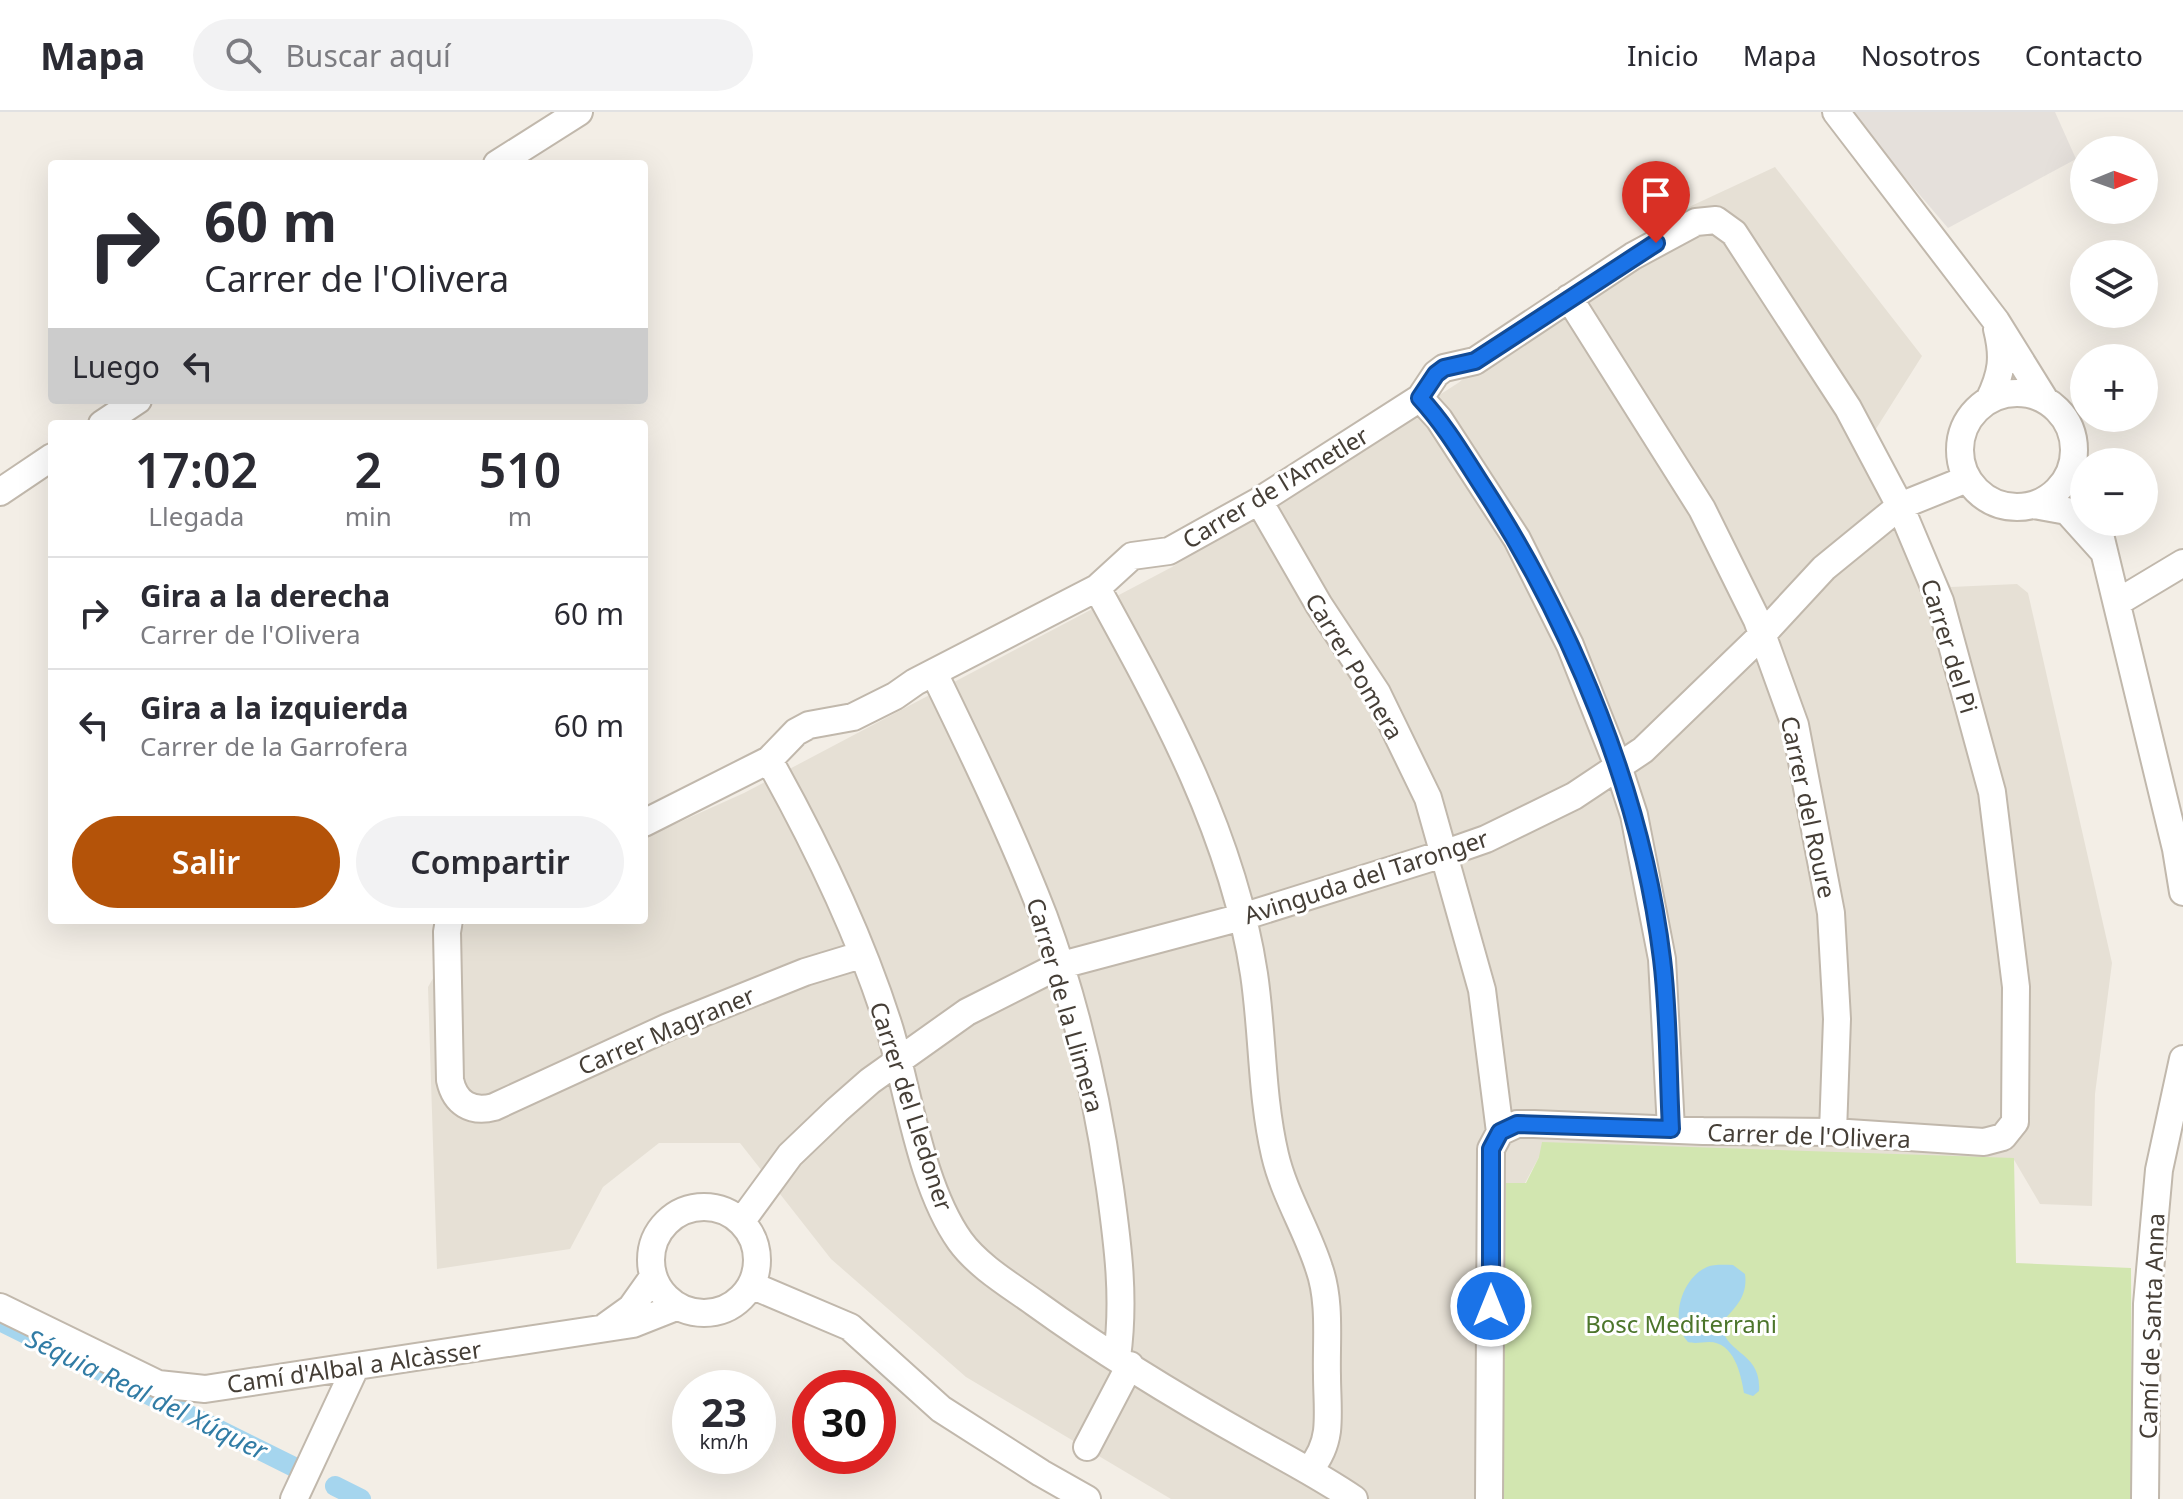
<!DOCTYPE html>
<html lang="es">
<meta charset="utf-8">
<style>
:root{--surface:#fff;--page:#f2f2f3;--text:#2b2b33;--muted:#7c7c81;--line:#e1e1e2;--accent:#b45309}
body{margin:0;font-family:"Noto Sans",sans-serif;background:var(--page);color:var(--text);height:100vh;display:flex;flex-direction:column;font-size:30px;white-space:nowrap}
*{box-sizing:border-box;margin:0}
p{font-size:26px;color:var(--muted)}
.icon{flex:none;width:44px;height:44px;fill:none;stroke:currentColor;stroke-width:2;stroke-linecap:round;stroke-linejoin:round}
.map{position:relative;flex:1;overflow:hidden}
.panel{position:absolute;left:48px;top:308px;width:600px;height:504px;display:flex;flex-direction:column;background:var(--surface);border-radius:8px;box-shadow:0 8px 32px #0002}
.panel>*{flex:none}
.guide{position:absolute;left:48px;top:48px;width:600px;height:244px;border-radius:8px;box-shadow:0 8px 32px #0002;background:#fff;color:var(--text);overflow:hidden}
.needle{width:52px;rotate:89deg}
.controls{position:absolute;left:2070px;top:24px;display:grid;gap:16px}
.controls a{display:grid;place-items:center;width:88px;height:88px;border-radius:50%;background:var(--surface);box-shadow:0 8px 32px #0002;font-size:40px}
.speed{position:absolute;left:672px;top:1258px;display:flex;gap:16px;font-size:40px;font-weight:700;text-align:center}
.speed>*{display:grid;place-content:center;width:104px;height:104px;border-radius:50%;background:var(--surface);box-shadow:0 8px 32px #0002;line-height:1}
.speed small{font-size:20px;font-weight:400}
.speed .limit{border:12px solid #d22;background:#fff;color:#111}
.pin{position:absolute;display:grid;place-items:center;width:68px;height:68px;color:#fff;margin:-82px -34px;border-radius:50% 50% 50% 0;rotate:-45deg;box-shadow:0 0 8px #0007}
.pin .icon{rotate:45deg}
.me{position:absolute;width:88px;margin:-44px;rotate:0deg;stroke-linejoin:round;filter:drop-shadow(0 0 6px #0008)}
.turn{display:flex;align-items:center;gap:28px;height:168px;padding:0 24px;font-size:36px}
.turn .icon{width:104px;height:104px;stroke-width:2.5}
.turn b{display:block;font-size:56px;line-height:68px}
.then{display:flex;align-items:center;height:76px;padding:0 24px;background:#0003;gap:16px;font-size:30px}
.eta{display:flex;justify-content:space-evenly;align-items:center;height:136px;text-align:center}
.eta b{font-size:48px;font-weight:600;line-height:56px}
.cta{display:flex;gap:16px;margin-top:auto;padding:16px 24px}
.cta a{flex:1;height:92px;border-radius:48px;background:var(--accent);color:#fff;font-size:32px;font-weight:600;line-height:92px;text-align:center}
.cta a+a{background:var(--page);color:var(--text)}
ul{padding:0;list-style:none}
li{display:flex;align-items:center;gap:24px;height:112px;padding:0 24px;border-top:2px solid var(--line)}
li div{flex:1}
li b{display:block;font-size:30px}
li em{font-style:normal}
header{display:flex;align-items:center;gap:48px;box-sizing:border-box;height:112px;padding:0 40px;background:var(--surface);border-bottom:2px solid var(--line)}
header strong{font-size:38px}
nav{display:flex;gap:44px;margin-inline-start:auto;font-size:28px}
.search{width:560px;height:72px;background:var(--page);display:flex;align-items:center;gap:20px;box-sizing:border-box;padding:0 28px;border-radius:44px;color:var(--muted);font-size:30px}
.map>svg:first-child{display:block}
.residential{fill:#e6e0d5}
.industrial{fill:#e5e0db}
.green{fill:#d2e6b0}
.water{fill:#a5d5ee}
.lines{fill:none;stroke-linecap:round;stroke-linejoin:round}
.canal{stroke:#a5d5ee;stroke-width:20}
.minor-casing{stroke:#c1b8ac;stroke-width:30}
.minor{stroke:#fff;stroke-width:26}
.route-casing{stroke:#114b97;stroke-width:20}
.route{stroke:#1a73e8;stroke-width:14}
.labels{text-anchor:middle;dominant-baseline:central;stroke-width:6;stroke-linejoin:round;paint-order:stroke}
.street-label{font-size:24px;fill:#453e36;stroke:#fff}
.park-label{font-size:24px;fill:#4c752b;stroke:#fff}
.water-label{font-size:26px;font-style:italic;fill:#317ca5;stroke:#fff}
</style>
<header>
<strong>Mapa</strong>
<div class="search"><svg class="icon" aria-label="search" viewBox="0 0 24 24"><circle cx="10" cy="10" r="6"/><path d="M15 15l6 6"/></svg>Buscar aquí</div>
<nav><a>Inicio</a><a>Mapa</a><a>Nosotros</a><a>Contacto</a></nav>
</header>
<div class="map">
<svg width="2183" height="1387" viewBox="0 0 2183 1387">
<rect width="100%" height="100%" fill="#f3eee6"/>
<path class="residential" d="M1775,55L1922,244L1874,320L1951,475L2017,472L2028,481L2112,851L2095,982L2092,1094L2040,1092L2013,1046L1539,1045L1525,1071L1506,1072L1501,1387H1171L966,1265L831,1147L740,1031H659L603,1075L570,1137L437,1157L428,875L467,808H644V726L744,681L1172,455L1458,271L1676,101Z"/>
<path class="industrial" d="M1849,0H2055L2076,47L1948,116Z"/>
<path class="green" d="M1542,1030L2014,1046L2016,1151L2131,1156L2132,1387H1501L1506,1071H1526L1539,1045Z"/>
<path class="water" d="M1733,1153L1745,1162C1748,1184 1736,1195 1722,1210C1722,1243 1762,1238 1759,1279L1753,1284L1744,1281C1741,1262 1734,1230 1709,1230C1701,1230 1696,1232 1688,1230C1669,1210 1681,1166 1707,1155C1714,1152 1725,1153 1733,1153Z"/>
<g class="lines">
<path class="canal" d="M0,1209L294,1355
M335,1374L361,1387"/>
<g class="minor-casing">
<path id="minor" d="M1836,0L1996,209L2045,288
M497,52L579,0
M1569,186L1702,397L1757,508L1795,613L1831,801L1837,907L1833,1020
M1960 338a57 57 0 1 1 114 0a57 57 0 1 1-114 0Z
M1420,286L1439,307L1517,427L1570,533L1618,654L1634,703L1662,847L1671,1017
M1989,288C2002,261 2004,245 1997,217
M102,312L138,288
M0,380L52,345
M1259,389L1319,493L1377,581L1428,686L1482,878L1500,1020L1491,1037L1489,1387
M2034,393L2067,399L2103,439
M2097,410L2176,737L2183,780
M1097,476C1164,598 1233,723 1254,862C1263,922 1261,983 1275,1043C1284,1082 1307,1118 1319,1156C1331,1190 1326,1229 1327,1264C1327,1282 1329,1301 1327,1319C1325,1334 1320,1345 1310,1357
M2118,490L2183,451
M934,561C973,641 1012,722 1044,805C1076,892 1097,984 1110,1076C1118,1134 1125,1187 1117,1245
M769,648C816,732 861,825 890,918C909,983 921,1074 960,1129C978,1154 1010,1173 1035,1191C1104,1241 1180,1287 1255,1329C1289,1348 1322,1365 1354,1387
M644,711L769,648L796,620L809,613L853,605L895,584L915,570L1097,476L1132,444L1169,439L1259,389L1420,286L1436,262L1444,256L1475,249L1633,144L1696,110L1716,108L1734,121L1848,296L1900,394L1940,489L1992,680L2016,875L2015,1010L2003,1025L1984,1030L1833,1020L1703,1019L1534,1012H1517L1500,1020
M449,808L447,820L450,968C455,991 471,1001 494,995L668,915L805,860L861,843
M651 1148a53 53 0 1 1 106 0a53 53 0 1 1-106 0Z
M741,1110L790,1043L837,998L870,969L967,900L1058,854L1242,805L1446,741L1486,727L1574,684L1643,638L1762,523L1824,456L1900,394L1967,367
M751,1173L850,1215L941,1297L1041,1361L1087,1387
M0,1195L158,1272L205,1277L633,1212L676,1195
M606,1214L631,1196L653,1165
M1087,1335L1130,1253
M294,1387L356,1254
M2145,1387L2147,1192L2159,1058L2183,947"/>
</g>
<use href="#minor" class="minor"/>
</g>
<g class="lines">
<g class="route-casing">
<path id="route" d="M1491,1194V1037L1500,1020L1517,1012L1671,1017C1668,961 1669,903 1662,847C1642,682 1573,514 1483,375C1463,344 1445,313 1420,286L1436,262L1444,256L1475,249L1656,131"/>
</g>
<use href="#route" class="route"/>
</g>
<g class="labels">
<g class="street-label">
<text transform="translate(1275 375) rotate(-31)">Carrer de l'Ametler</text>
<text transform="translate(1950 534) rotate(73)">Carrer del Pi</text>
<text transform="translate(1355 554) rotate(59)">Carrer Pomera</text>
<text transform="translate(1809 695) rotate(78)">Carrer del Roure</text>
<text transform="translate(1366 764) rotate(-18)">Avinguda del Taronger</text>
<text transform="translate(1066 893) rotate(74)">Carrer de la Llimera</text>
<text transform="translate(666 918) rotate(-23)">Carrer Magraner</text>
<text transform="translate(912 994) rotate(72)">Carrer del Lledoner</text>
<text transform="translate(1809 1023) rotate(2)">Carrer de l'Olivera</text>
<text transform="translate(2151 1214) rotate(-88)">Camí de Santa Anna</text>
<text transform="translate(354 1254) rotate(-8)">Camí d'Albal a Alcàsser</text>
</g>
<g class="park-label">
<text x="1681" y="1211">Bosc Mediterrani</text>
</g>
<g class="water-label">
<text transform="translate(147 1282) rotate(26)">Séquia Real del Xúquer</text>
</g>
</g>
</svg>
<div class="controls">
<a><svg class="needle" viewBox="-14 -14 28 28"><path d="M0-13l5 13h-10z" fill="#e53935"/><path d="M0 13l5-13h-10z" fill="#7c7c81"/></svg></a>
<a><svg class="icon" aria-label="layers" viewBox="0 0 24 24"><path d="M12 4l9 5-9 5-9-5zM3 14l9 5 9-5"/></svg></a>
<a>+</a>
<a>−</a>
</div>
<div class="speed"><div>23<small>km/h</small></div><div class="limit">30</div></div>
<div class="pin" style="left:1656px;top:131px;background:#d93025"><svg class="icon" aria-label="arrive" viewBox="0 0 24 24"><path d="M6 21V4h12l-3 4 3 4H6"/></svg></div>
<svg class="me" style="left:1491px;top:1194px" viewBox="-20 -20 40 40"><circle r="17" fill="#1a73e8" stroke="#fff" stroke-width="3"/><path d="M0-11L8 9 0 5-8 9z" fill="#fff"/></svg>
<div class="guide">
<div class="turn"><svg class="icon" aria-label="right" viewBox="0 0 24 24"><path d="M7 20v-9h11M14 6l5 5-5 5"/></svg><div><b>60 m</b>Carrer de l'Olivera</div></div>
<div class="then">Luego<svg class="icon" aria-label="left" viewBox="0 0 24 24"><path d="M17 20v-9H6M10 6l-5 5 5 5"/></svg></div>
</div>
<section class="panel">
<div class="eta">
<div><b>17:02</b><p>Llegada</p></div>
<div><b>2</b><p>min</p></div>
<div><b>510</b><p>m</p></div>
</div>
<ul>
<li><svg class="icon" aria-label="right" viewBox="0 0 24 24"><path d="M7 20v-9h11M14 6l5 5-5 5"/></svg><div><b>Gira a la derecha</b><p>Carrer de l'Olivera</p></div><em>60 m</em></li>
<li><svg class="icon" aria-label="left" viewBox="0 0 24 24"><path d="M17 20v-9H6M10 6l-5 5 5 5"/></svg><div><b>Gira a la izquierda</b><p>Carrer de la Garrofera</p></div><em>60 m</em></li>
</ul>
<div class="cta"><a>Salir</a><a>Compartir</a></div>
</section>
</div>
